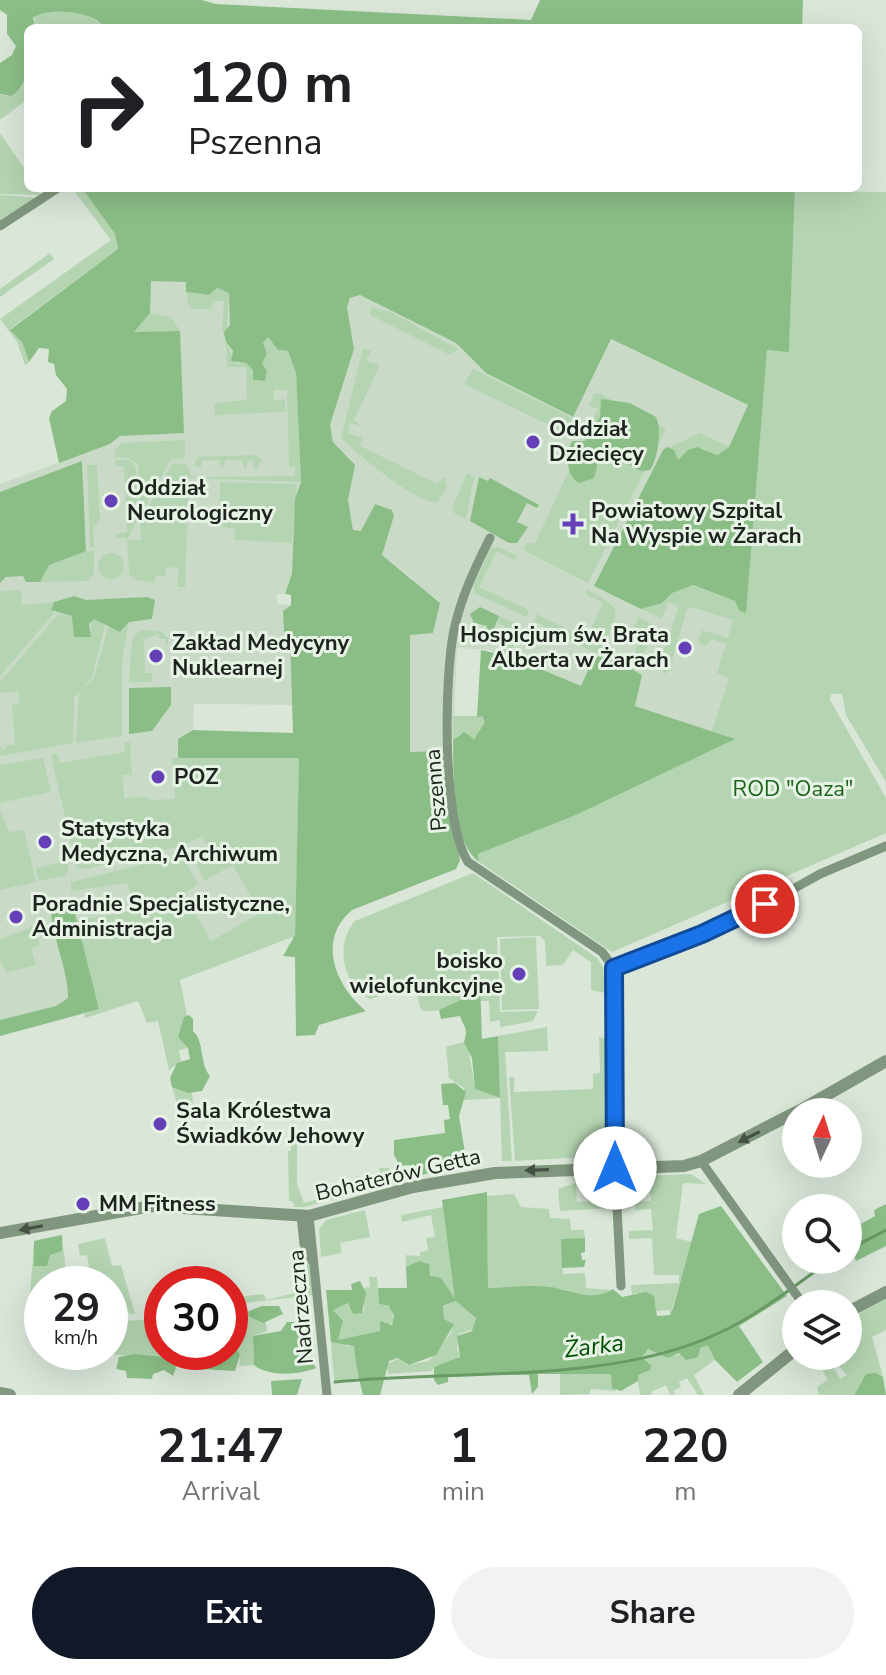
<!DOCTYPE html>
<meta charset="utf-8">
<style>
:root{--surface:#fff;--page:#f2f2f2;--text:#202124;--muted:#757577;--accent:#111827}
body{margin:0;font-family:"Nunito Sans",sans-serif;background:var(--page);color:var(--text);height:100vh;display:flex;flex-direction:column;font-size:30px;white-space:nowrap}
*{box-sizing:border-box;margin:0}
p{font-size:26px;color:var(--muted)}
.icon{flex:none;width:44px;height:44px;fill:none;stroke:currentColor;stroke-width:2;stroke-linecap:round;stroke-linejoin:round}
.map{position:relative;height:1395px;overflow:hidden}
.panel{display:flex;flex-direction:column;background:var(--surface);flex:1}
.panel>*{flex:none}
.guide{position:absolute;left:24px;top:24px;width:838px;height:168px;border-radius:12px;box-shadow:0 8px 32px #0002;background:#fff;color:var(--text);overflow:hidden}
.needle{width:52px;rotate:4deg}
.fabs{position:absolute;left:782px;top:1098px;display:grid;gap:16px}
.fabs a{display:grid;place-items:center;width:80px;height:80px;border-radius:50%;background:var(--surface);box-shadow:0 8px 32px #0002;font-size:40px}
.speed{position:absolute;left:24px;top:1266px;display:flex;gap:16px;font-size:40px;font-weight:700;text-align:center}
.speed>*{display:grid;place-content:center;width:104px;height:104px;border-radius:50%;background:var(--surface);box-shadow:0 8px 32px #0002;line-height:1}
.speed small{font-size:20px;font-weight:400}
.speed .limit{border:12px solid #d22;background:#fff;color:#111}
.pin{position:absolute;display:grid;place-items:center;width:68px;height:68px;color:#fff;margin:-34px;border:4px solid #fff;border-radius:50%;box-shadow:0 2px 8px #0007}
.me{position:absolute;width:88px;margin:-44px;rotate:0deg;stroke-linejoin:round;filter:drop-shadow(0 0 6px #0008)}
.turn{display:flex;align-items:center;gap:28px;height:168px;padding:0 32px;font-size:36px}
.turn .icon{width:104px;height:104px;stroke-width:2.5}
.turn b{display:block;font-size:56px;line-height:68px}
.eta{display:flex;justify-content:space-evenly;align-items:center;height:136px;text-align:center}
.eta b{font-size:48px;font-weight:700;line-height:56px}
.action{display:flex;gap:16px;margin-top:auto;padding:16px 32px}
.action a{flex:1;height:92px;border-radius:48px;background:var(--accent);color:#fff;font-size:32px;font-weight:700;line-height:92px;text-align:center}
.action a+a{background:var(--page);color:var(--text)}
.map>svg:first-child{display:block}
.built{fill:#c9dbc7}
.green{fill:#b5d5b2}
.forest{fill:#8bbe87}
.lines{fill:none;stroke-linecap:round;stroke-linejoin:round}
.stream{stroke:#699a65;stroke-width:3}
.minor{stroke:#80967e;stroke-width:9}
.tertiary{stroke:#80967e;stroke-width:12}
.oneway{fill:#455144}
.route-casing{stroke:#114b97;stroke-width:20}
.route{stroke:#1a73e8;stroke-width:14}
.poi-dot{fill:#653fb8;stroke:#e6f3e5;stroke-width:3}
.labels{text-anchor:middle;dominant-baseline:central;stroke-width:6;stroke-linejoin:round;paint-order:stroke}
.poi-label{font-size:22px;font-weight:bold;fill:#1e231e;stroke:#e6f3e5;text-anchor:start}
.park-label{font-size:22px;fill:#1f641d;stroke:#e6f3e5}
.street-label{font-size:22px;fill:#1e231e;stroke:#e6f3e5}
.water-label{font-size:24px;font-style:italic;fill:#004d00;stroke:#e6f3e5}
</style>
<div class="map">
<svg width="886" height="1395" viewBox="0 0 886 1395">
<rect width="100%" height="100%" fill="#d9e6d8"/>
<path class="built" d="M118,249L266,309L297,412L301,482L294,517L292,573L285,594H277V604L291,605L283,611V621L284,635L290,636L294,705L194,704L193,730L188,737L299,758L295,936L84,1014L0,1036V484L110,444L120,436Z
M360,295L456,343L486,373L572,417L610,339L762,412L735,739L635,706L642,675L610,658L594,657L582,687L491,650L457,648L453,740L445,742L446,751L410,753V635L437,599L418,588L411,577L382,555L394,516L392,510L375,504L361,532L353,530L348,500L354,465L333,442L330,425L354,349L347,307L350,298Z"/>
<path class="green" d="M67,11L87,13L101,24L96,28H36L34,14Z
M28,69V99L0,120V94L6,96L20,89Z
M0,133L28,174V188H38L40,195L0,194Z
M72,188H82L115,234L118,249L10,329L22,342L29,362L25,365L17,342L0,319L111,240Z
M795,191L886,192V782L846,715L842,694H831L830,700L886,798V833L612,952L479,862L478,854L576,815L734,739L712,731L729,678L717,673L726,644L712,639L706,646L698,642L702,630L728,638L733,620L691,607L687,609L669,671L664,674L660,662L679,606L668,602L662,619L641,609L664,602L671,593L690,585L735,601L739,610L767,350L789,351Z
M0,195L40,198L0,225Z
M50,253L54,259L0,297V289Z
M216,288L229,293L226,342L222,329L224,301H213L211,309H193L188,304L186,292L202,295Z
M371,307L391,312L458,349L450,355L370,315Z
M150,313L171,317L180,331L134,332L138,323Z
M268,337L282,351L288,350L296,373L301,482L189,478L185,587H177L179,568L166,567L165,576H155V583L136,580L129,574L127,540H141L140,521L172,464H186L192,477L295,476V467H289L287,390H274V400L285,399V412L215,415L214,403L247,400L246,367H227L226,343L236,364L246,363L253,370L256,381L263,382L267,371L262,363L266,356L263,343Z
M363,348L371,351L366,361L380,365L354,420L361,426L350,423L348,433L363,438L360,446L438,484L443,477L445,479L447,488L438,502C419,506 356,453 341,438Z
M473,369L576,420L569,435L464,384Z
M599,393L666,429L588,583L523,550L526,544L535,543L573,462L564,461L574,440L583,442L598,409L589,406L594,394Z
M700,433L729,447L713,456L705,449L694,447L678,460L665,449Z
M185,440V458L171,459L140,516L138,465L129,458L115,457V450L122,443Z
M254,455L262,459L257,469L253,468V460L248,461L245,470L242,460H226L222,469L219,460H202L201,468L194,466L198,457Z
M115,460H130L136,467L138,520L128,538H116L115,534L127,532L124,467L115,466Z
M87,465H97L100,521L93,527L94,547H90Z
M467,473L474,477L466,519L454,513L452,508Z
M220,482L297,484L292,543L235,540V529L223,527L219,521Z
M498,547L517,556L515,560L497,551L479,587L529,610L526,617L474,593V584L491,548Z
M86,551H94V574L88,581L40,582L49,565Z
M98 566a13 13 0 1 1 26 0a13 13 0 1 1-26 0Z
M21,590L22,605L54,602L51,609L54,613L0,676V591Z
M587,590C625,608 619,611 603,646L610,656L594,653L534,621L537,614L586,639L603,603L585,594Z
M58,614L72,616L91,637V621L96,619L105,626L92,677L74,697L73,743L0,756V746L4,750L5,746L15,745L12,705L19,704V692L0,693V682Z
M499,616L518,624L512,657L498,656L492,650L500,651L505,626L498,624Z
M639,617L653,625L655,630L641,660L634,664L620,657L631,660L643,634L633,628Z
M129,622L122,661V736L76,743L79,691L94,678L108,627L122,631Z
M140,630L161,631L169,639L166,649V639H159V634L144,639L145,673H152V682H129L132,639Z
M453,716H482L485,722L474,739L460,734L453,740Z
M130,742L132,775H123L124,798L148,797L149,800L175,799L172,758H299L295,936L180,980L187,1015L178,1037L188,1048L179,1050L181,1061L169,1070L158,1021L147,1023L138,1001L85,1018L84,1014L99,1008L75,920L133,911L128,883L71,891V882L177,856L185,861L198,884L184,893L211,941L260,913L233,865L204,881L197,866L199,852L208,847L202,836L185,845L86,869L77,868L51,756L57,753L60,763L125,752L124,743Z
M43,758L51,792L0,803V765Z
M0,809L9,832L24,830L36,882L0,890Z
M67,861L69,870L65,876L39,881L36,868Z
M473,873L597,958L603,967L605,993L591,990V962L573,950L563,965L546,966L545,941L540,936L497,937L500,1012L538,1011L533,1021L501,1027L499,1020L490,1022L489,1001H481L480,984C469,999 440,1016 421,1010L416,992L408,988L370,999C343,985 334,944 355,921Z
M35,926L40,945L31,948L36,965L6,972L0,961V939Z
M536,937L539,1009L502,1010L500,939Z
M547,1027L548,1051L505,1052L512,1161H502L500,1098L464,1100V1088L449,1078L446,1047L464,1042L468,1045L475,1089L499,1098L498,1036Z
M599,1037L606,1039L608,1152L604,1156L595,1157V1148H587L586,1157L515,1161L509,1077H514V1092L593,1089V1074L600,1073Z
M191,1083L194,1117L182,1119L172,1087Z
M297,1138V1184L304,1203L351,1190L358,1174L361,1184L382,1178L379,1168H389L393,1183L304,1207H294L293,1201H289L288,1151H291V1139Z
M691,1174L706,1184L683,1183L676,1238L692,1242L670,1315L669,1310L656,1311V1305L636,1293L632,1295L631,1285L679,1283V1275H654L652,1238L629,1239V1231L653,1230L651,1209L635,1210L636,1202L651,1201L650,1187L622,1182L625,1177Z
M576,1183L577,1202L600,1201L599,1189L609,1188L612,1208L560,1211L558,1189Z
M514,1194L521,1207L549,1209L550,1218L570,1219L571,1230H584L585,1238L561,1239L563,1274L585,1273L586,1288L610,1290L604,1296H594L576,1295L563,1289L488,1288L487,1196Z
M443,1207L456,1300L476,1315L473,1329L459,1334L457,1350L460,1354L457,1360L434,1367L432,1371L388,1374L387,1364L400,1358L408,1365L429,1361L451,1333L453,1323L444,1319L443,1307L456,1301C444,1285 429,1265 406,1267V1255L420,1256V1252L428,1250L426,1238L435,1237L431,1215L402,1222L401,1215Z
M365,1210L370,1237L340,1243L342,1253L321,1257L319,1229L326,1220Z
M62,1235L67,1284H42V1296L30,1295L34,1241Z
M105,1238L112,1266L121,1265L135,1314L112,1311L110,1284H92L87,1255L80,1256L78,1244Z
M303,1252L309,1263L313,1295L230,1305V1298L263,1294L267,1300L309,1289L308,1273L297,1254Z
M369,1277H377L379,1304L390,1307L394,1320L389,1326L380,1321V1331L345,1346H354L359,1378L334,1381L331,1342L337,1340L342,1326L332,1310L348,1303L353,1314L364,1311V1288L370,1287Z
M886,1299V1330L872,1337L883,1377L879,1374L864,1377L854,1395H819L817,1387L828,1380L822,1370L831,1363L840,1379L847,1375L834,1361L835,1356H848V1320Z
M264,1310L267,1331L253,1336L254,1365L239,1366L240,1358L230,1337V1313Z
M141,1320L162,1322V1352H221L210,1359L195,1355V1360L102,1354L110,1352V1322Z
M708,1346L715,1360L694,1375L704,1395H698L687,1378L679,1382L681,1387L673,1391L675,1395H670L666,1385L651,1392L652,1395H640L637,1375L650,1363L643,1359L644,1351L653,1349C667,1364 691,1350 708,1346Z
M560,1374H612L616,1391L591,1389L589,1394L560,1395Z"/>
<path class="forest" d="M0,0H202L216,4L531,20L540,0H803L802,28H116L113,24L96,28L101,24C91,10 42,8 33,18L36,28H28C28,50 33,83 11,96L0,94V63L12,55L16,46L7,34V15L0,10Z
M82,188H795L789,352L767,350L746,613L739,610L735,601L693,585L672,593L662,603L641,609L594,586L663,450L667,447L674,450L678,460L688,450L697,447L717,455L729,447L748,405L611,339L573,417L486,373L456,343L360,295L350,298L347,307L354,349L330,425L333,442L355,465L348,500L353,530L361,531L375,504L392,510L394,516L382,555L440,603L433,633L410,635V752L446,751L448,801L460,860L456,869L352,910C316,940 336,987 366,1011L319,1025L315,1035L296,1036L295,957L283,956L295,935L299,758H178V739L193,730L293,733L290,637L284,636L283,611L291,605V595L285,594L292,573L295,499L301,482L296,373L288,351L278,350L268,337L263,343L267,354L262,363L267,371L265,381L253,380V370L246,363L231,361L233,351L226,342L224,332L230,325L229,293L217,288L209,295L186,292V282L151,281L150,313L134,332L180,331L184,433L120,436L110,444L59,463L49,418L52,411L66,401L67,389L56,375L54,364L48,362L49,349L39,348L29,362L22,342L10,330L118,249L115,234Z
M601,399L630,403L656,417C662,428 658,459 650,470L641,471L629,465L625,455L600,449L595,456L597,467L594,478L579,483C565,475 566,453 572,441H585L600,417Z
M82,461L86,551L49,565L40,582H26L23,576L6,577L0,583V492Z
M479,477L488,481L490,478L539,505L537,508L527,503L517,522L528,527L517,543H509L470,521Z
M74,596L86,600L147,597L155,600L152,619L129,622L120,632L94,619L89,624L91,637H74L72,616L51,610L54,602Z
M480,607L499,616L490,639L485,638L487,626L474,623L470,614Z
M481,650L512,657L581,686L594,657L610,656L642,675L635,706L735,739L576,815L478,854L479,862C450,840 454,774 453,740L464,732L474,739L485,722L482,716L477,717Z
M171,687V705L152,731L129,734V688Z
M63,900L73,906L99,1009L0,1036V1020L56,1006L68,998C69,969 47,926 52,903Z
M480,982L482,1039L498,1036L500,1098L475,1089L472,1058L464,1042C469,1028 463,1026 460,1016L441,1019L439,1010L469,996Z
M189,1015L193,1019V1031C205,1042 199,1063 210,1076L202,1091L188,1093L172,1087L170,1078L177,1063L190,1059L188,1048L178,1037L184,1017Z
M455,1083L466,1092L459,1116L467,1165L411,1177L409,1165L400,1166L394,1155V1140L445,1133L444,1120L450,1119L448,1105H443L441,1084Z
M487,1192L488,1288C510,1288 539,1283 560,1289C577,1293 594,1301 613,1289L622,1297L646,1292L654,1296L657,1316L670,1315L673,1308L699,1214L721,1206L787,1296L739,1326L763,1362L737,1382L715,1360L708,1346L700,1348L698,1357L686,1360L679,1353L668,1358L648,1349L642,1357L651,1365L650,1370L638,1375V1381L621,1391L612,1388L611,1374H538V1387L532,1394L529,1375L448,1374V1382L438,1385L434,1380V1367L460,1357L457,1336L472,1331L476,1318L456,1301L443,1306L444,1319L454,1324L436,1355L409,1365L398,1358L389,1361L380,1395H363C359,1380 356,1365 354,1346L331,1342L326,1290H352L351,1284L360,1281L366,1293L362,1313L353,1314L348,1303L333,1310L343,1321L338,1340L380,1331V1321L392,1325L394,1316L389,1306L379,1304L378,1288H407L406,1267L419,1261L429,1264L430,1275L441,1278L455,1299L442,1200Z
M886,1204V1246L856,1261L848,1243V1231L875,1216L874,1210Z
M62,1235V1251L50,1255L47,1266H34V1241Z
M585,1238V1252L581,1253L582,1260H586L584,1267L562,1268L561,1239Z
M262,1306H279L283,1314L263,1323L248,1316L249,1311Z
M287,1322H294L312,1346L310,1356L316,1368C300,1375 268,1377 254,1365L253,1336L281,1331Z
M230,1337L240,1355L235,1371L202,1369V1365L196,1364V1353L211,1359L221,1352H230Z
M135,1354L172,1358L176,1368L173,1376L164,1370L153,1374L152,1379L127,1378L126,1371L116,1369L119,1357Z
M876,1373L883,1377L886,1395H854L866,1374Z
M302,1379L297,1395H272L271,1381Z"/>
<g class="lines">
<path class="stream" d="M848,1250L886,1230
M335,1382C456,1369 609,1385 719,1333C760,1314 794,1286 831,1260"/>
<path class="minor" d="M0,226L58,188
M490,538C475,568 461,597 454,630C444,678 442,822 468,862L602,952L614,968L615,1168L621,1286
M614,968L743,917L820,874L886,846
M701,1161L803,1304
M301,1216L304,1244L313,1262
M309,1216L327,1395"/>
<path class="tertiary" d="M797,1112L886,1061
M0,1233L152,1206L309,1216L413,1187L495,1173L684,1166L701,1161L796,1112
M848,1312L886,1292
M0,1393L10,1395
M739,1395L796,1349"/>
</g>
<defs><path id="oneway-solid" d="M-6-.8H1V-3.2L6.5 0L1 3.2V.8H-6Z" transform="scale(2)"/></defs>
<g class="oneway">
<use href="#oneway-solid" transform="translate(749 1137) rotate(153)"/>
<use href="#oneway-solid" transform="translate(537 1170) rotate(178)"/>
<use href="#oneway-solid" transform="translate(31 1228) rotate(169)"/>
</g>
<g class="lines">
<g class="route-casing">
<path id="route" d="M615,1168L614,968L702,934L765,904"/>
</g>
<use href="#route" class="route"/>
</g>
<g class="poi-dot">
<circle cx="533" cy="442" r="8"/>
<circle cx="111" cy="501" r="8"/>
<path d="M569 512h8v8h8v8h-8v8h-8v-8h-8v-8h8z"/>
<circle cx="685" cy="648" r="8"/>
<circle cx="156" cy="656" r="8"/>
<circle cx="158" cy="777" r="8"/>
<circle cx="45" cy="842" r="8"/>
<circle cx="16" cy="917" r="8"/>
<circle cx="519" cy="974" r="8"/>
<circle cx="160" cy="1124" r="8"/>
<circle cx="83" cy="1204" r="8"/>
</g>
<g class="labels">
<g class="poi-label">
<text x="549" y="429">Oddział<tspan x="549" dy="25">Dziecięcy</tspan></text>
<text x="127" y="488">Oddział<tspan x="127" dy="25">Neurologiczny</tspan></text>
<text x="591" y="511">Powiatowy Szpital<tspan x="591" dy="25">Na Wyspie w Żarach</tspan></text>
<text x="669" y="635" text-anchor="end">Hospicjum św. Brata<tspan x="669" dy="25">Alberta w Żarach</tspan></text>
<text x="172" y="643">Zakład Medycyny<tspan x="172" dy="25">Nuklearnej</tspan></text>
<text x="174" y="777">POZ</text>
<text x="61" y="829">Statystyka<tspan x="61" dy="25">Medyczna, Archiwum</tspan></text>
<text x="32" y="904">Poradnie Specjalistyczne,<tspan x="32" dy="25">Administracja</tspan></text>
<text x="503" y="961" text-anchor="end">boisko<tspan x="503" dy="25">wielofunkcyjne</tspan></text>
<text x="176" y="1111">Sala Królestwa<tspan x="176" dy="25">Świadków Jehowy</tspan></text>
<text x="99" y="1204">MM Fitness</text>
</g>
<g class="park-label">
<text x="793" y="789">ROD "Oaza"</text>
</g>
<g class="street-label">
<text transform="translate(436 790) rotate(-95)">Pszenna</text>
<text transform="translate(398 1175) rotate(-13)">Bohaterów Getta</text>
<text transform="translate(301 1307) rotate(-95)">Nadrzeczna</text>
</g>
<g class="water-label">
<text transform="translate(594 1346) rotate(-7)">Żarka</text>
</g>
</g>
</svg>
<div class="fabs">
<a><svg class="needle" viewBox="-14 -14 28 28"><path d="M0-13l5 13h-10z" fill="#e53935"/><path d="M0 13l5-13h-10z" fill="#757577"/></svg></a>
<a><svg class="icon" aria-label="search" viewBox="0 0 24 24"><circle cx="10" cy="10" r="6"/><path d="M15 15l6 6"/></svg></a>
<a><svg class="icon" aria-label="layers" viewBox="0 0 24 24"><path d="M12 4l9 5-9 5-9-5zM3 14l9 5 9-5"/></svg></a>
</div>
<div class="speed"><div>29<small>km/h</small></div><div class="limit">30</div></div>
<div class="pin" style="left:765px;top:904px;background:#d93025"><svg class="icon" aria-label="arrive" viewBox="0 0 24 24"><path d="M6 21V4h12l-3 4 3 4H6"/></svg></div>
<svg class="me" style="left:615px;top:1168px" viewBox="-20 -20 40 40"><circle r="19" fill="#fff"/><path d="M0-13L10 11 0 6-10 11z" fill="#1a73e8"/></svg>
<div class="guide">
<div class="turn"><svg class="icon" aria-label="right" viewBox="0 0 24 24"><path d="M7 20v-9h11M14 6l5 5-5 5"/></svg><div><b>120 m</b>Pszenna</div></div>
</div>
</div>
<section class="panel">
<div class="eta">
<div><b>21:47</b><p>Arrival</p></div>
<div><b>1</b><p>min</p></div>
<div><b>220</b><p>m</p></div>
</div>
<div class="action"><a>Exit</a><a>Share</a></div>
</section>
